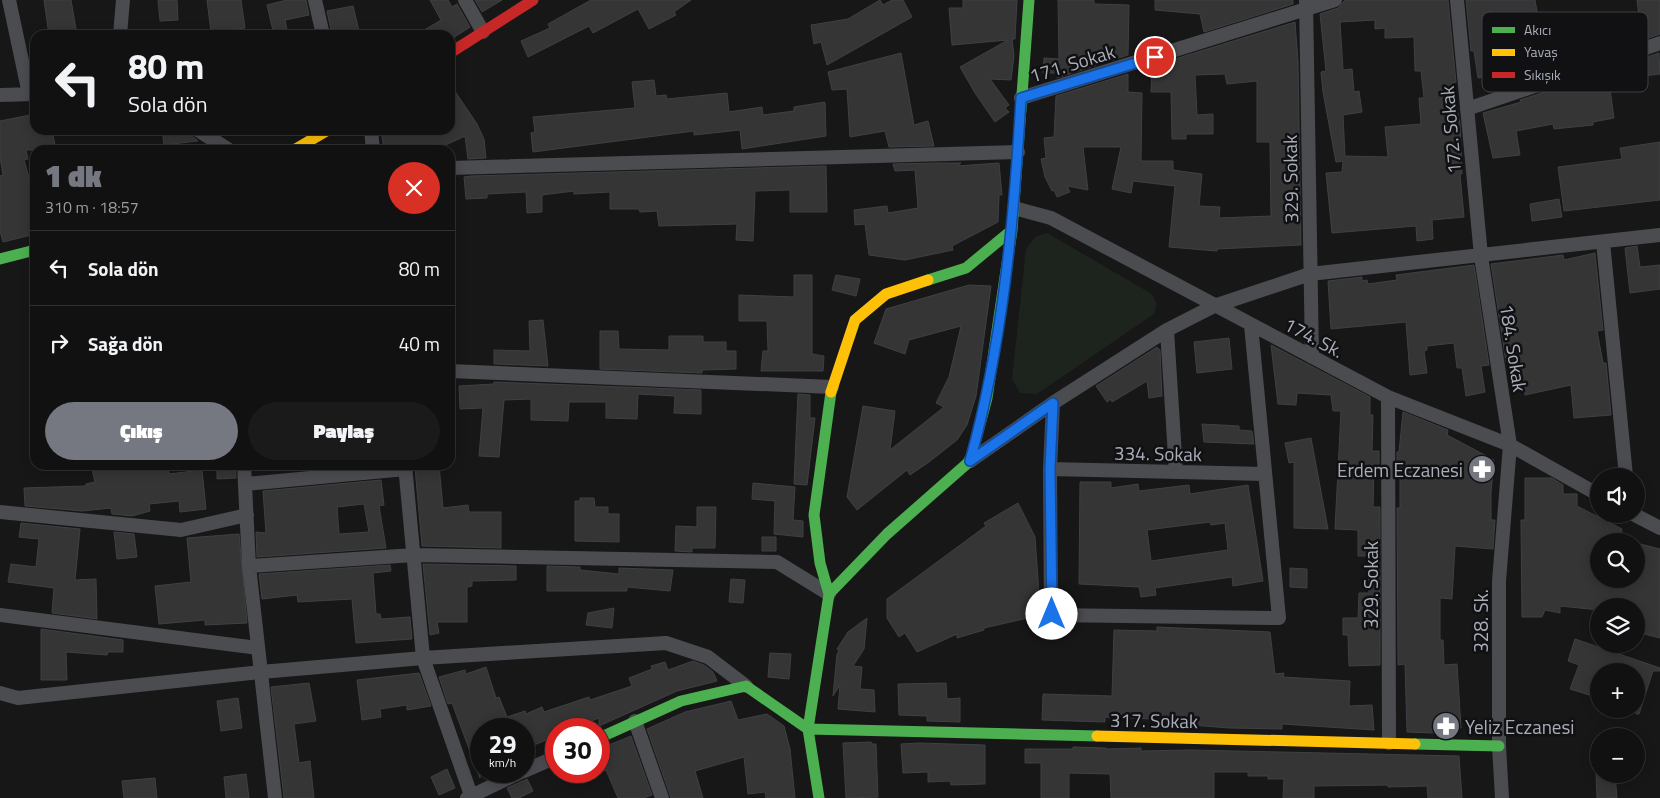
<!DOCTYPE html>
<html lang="tr">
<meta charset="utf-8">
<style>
:root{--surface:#111;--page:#1a1a1a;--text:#f1f3f6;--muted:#9c9d9f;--line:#303131;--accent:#757880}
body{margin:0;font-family:"Titillium Web",sans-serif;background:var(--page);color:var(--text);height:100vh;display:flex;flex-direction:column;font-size:19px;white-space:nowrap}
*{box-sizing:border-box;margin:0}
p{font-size:16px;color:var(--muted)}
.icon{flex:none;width:28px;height:28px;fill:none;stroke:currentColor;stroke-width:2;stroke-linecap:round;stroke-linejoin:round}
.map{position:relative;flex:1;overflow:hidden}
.side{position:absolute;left:30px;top:145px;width:425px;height:325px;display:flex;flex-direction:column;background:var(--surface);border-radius:15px;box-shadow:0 2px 12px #0003,0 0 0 1px var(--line)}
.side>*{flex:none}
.top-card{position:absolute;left:30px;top:30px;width:425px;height:105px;border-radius:15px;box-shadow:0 2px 12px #0003,0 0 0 1px var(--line);background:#111;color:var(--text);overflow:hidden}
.tools{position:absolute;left:1590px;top:468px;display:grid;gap:10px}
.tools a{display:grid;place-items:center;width:55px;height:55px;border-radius:50%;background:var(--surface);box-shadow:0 2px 12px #0003,0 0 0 1px var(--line);font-size:25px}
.speed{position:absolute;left:470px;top:718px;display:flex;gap:10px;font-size:25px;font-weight:700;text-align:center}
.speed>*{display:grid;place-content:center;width:65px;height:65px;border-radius:50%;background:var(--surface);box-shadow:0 2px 12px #0003,0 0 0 1px var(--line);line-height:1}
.speed small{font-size:12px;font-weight:400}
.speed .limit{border:8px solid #d22;background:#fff;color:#111}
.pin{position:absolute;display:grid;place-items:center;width:42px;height:42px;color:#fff;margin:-21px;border:2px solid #fff;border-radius:50%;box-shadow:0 1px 5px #0007}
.me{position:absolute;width:55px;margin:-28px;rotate:0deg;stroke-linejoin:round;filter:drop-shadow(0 0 4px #0008)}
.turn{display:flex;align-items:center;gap:18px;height:105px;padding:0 15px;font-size:22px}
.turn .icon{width:65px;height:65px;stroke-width:2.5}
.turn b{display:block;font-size:35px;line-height:42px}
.round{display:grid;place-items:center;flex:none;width:52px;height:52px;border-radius:26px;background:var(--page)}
.summary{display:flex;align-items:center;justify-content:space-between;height:85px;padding:0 15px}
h1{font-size:30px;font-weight:800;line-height:38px;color:var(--accent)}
.primary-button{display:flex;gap:10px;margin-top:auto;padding:10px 15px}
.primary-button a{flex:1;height:58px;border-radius:30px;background:var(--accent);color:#fff;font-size:20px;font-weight:800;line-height:58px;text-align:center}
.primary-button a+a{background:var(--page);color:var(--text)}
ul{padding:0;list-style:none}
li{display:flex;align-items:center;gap:15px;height:75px;padding:0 15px;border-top:1px solid var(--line)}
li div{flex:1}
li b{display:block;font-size:19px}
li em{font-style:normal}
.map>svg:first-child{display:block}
.green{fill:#1d241e}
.building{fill:#353536;stroke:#3f4043;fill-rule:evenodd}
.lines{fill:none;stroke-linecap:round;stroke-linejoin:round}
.street{stroke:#4b4c50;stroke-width:14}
.fast{stroke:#4caf50;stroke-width:11}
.slow{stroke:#ffc107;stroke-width:11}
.jam{stroke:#c62828;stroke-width:11}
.route-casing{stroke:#114b97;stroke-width:12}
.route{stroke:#1a73e8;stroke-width:9}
.labels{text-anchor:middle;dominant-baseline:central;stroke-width:5;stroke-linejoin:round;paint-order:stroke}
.street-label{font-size:19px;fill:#a8adb8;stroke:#111113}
.poi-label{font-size:19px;fill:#a8adb8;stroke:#111113;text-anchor:end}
.key{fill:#111113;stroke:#3e4045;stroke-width:1}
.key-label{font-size:14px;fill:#a8adb8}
</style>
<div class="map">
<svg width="1660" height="798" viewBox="0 0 1660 798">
<rect width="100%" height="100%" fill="#171717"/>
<path class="green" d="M1047,233L1152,294L1157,304L1154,314L1037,394L1020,393L1012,379L1026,249L1035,237Z"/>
<path class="building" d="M44,0H71L77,35H49Z
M158,0H177L178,20L160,21Z
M207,0H241L245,28L211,32Z
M287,0H306L309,15L285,20L288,35H274L267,5Z
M430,0H448L452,7L457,4L470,27L450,40V35H416L441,20Z
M475,0H502L482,12Z
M591,0H691L674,12L676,15L649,29L638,9L593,33L589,26L528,57L521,41L550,28L548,24Z
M880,0L883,5L892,0H903L912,17L827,65L821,42L814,44L811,25L848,19Z
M963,0H1017L1015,39H1012L1014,56L1011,80L990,79L1009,105L1005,108L1009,112L995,122L975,93L960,67L1008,40L952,45L949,8H963Z
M1058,0H1094V4L1129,5L1128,55L1057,78V73H1043L1044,58L1059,59Z
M1155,0H1293V4L1204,32L1200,14L1155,10Z
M1345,0H1448L1456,82L1452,83L1460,124L1462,174H1460L1464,217L1432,220L1433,239L1417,241L1416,226L1332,233L1326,173L1342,172L1343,161L1336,162L1323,92L1321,72L1326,71L1320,14L1338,8ZM1375,20V29L1385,28V38L1414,37L1415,71H1421L1424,98H1419L1421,124L1385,127L1388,157L1345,156L1343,115L1362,112L1359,91L1354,92L1352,69L1343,70L1340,22Z
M1466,0H1535L1541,35L1577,31L1576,28L1610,18L1639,16L1637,0H1660V34L1578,62V58L1539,63L1540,66L1478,78L1474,51H1471Z
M353,6L360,35H332L327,11Z
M1295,22L1298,61L1301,245L1217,249V251L1169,247L1175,186L1133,181L1131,193L1112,189L1121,147H1083L1088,190L1067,186L1070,192L1057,197L1054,190L1052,191L1045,177L1041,159L1046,158L1044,138L1054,137L1056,96L1128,74V92L1142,93L1141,161H1173V170L1202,174L1199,206L1220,207L1219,218L1271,216L1270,142H1257V81L1227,84L1225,74L1195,75L1197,115L1213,114V134H1186V139H1172L1171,92H1151L1152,66Z
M901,53L914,125L928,121L934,146L889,147L885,131L850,137L847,89L832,90L828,72Z
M1659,53L1660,74L1625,78L1609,82L1614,118L1593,122V125L1554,129L1553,124L1516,131L1520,155L1493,158L1483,113L1521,102L1520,100L1545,92L1572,89V86L1580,85V80Z
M654,80L656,96L666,95L667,99L727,93L729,112L762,107L763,115L794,111V107L825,102L826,136L742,149L740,130L694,135V131L533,152L531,133L535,132L533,117L635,108L632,82Z
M450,84L477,124L484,139L486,158L468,159L465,136L435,150H384L381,130H450Z
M35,114V130H52L56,150H26L28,159L24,160L35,199V234L3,242L0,231V176L3,175L0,157V121Z
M162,130H189L190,134L198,141L164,145Z
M1660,142V200L1564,211L1558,167L1622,159L1620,148Z
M939,163H961L957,166L999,163L1002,195H999L998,222L952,246L953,250L905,260L869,255L865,224L855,225L854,210L887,206L888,213L918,208L915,170L895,171L893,164Z
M826,166L827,212H790V190L755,191L753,241L736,240L737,224L659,226L657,211L640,212L639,209H610V192L574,194V191L542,195V212L527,213L526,192L487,194V198L466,199L464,177L471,176Z
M1559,199L1562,217L1532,221L1530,204Z
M1637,246L1640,267L1660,265V289L1630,293L1625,248Z
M1595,253L1603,330L1597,331L1603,363H1606L1611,415L1574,418L1571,385L1525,395L1517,362H1506L1491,264L1563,255L1564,260Z
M1474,265L1489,365L1481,366L1485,392L1466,396L1462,368H1457L1454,343L1427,346V350L1424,351L1427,373L1410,375L1406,322L1331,329L1328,281L1362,277V281L1367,280L1368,284L1397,280L1396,275Z
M794,275H812V354L824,356L823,371H761L763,351H768L767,321H739V295L794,297Z
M836,275L860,279L856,296L832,290Z
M969,285L991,286L976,396L967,425L957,440L929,462L910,475L907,470L857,510L847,497L863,406L895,411L890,450L944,407L936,403L949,377L961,326L909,340L905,354L874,343L886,309Z
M543,320L548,366L494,364V350L530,351L529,321Z
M600,331H618L619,349L669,350V336H703V342H726V351H736V369L702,370V373L600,369Z
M1229,338L1232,369L1197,373L1194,342Z
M1271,345L1370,397V415H1373L1372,451H1379V471L1374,469L1373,507H1380V665L1349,666L1348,635H1343V618H1358L1359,593H1369L1368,556H1358V530L1335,529L1341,411H1333L1331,395L1297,393L1296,405L1278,404Z
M1157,347L1160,350L1162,396L1149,398L1147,381L1112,402L1111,399L1107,402L1096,386Z
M494,382L701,390V414L674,413L675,396L638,394L637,419L606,418V402H569L568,421L531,420V399L504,400L499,457L479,456L483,408L460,409L459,386L494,384Z
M798,394L810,395V418H815L807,485L794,484Z
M1403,412L1448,430L1447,435L1494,460L1491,492V520H1495L1493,549L1455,546L1452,599L1440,598V640H1443L1444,665L1457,664L1461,728H1456L1457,734L1407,732L1405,664L1398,665L1397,508H1400V475H1397V452H1399Z
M1202,424L1239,426V430L1252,431L1254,444L1204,442Z
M1311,438L1328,529L1294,528V462L1289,463L1285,443Z
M91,465H168L169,474L202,470L206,509L180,512L179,501L149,504L150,511L132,516L112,514L111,508L82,511L25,506L24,488L86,486V484L95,482Z
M217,465H235L236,478L217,479Z
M439,465L443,508L468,505L469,512H501V548L422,546L415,468Z
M1525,478H1552L1563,485V494H1577V506L1622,529L1620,541H1599V579H1636V543L1660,549V638L1640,633L1642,623L1636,622V606H1599V610L1560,606V613L1545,610L1542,617H1522L1521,520H1525Z
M381,480L384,505L379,506L386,548L257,557L256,532L266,533L263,491ZM364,504L369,532L339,534L337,507Z
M1080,482H1111V488L1138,484L1139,491L1189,485L1190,494L1248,485L1263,581L1233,586L1232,577L1155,588L1156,595L1141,597L1139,587L1079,584ZM1210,522L1211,525L1225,523L1228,550L1151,561L1147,530Z
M753,483L795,487L793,520L803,521V537L774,534L775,501L752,499Z
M580,498H594L595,507H608V514H619V542L575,541V501H580Z
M1018,503L1035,537L1039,594L1036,595L1041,615L984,628V630L957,638V634L917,652L905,633L899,637L887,618V599L986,526L984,523Z
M697,507H716L715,548H692V552L675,551L676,526L697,527Z
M21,523L80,529L75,580L96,579L97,619L52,613L54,588L8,582L11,564L36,567L39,539L19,537Z
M114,532L134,534L137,557L117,559Z
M239,534L247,623L205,625V620L159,624L155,586L191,582L187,538Z
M762,537H776V551H762Z
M423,564L516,566V580L472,581V586L467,587V622H437L439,633L430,635Z
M390,565L391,571L373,573L376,614H380L381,619L410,617L412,639L356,643L352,599L298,602L297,595L262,599L259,574Z
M547,566L580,567V570L619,574V568L673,570L670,591L627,587V591H547Z
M1290,568L1307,569V588L1290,587Z
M731,579L745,580L743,603L729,602Z
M614,608L612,628L586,625L588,613Z
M867,618L864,649L853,666L862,667L860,689L874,690L875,712L838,709L840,685L833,696L837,654L839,651L837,649L848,632Z
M1157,627L1270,632L1275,674L1284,673L1283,677L1350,681L1349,706L1372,705L1374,730L1282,724V729L1230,728L1152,722V719L1105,717V722L1042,720L1043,694L1112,696L1114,630L1157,631Z
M41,629L123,640V652H108L107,655L66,652L67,680H41Z
M1575,639L1660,668V671H1653L1639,714H1636V671H1599V698L1570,689L1579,665L1568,661Z
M770,653L791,654L789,679L768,677Z
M693,661L704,665L713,672L717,681L677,691L599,726V718L571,729H556L554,737L524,749V729H481L480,778L452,703L448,704L439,677L465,670L466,674L486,667L496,698L499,697L507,717L525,711L526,714L542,707L544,712L589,697L590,700L632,686L629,678L652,669L651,666L665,662L668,670Z
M419,673L431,706L407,710V705L380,709L381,717L362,720L357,680Z
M309,683L316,721L294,724L299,763L310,761L314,798H284L271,687Z
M946,683L947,699L960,698V722L927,721V716L899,715L898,684Z
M238,698L242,728L221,731L217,701Z
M731,701L738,720L767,714L784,726L790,749L795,798H766L765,792L748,794L744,757L695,771L703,798H671L647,729L685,712Z
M631,736L652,795L643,798H618L606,770L599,773V749Z
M871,742L872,744H876L878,797L846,798L843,743Z
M919,743L985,745V784L951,785L950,781L928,782V772L903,773L901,744Z
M1073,747L1106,748V749L1141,748V751L1190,750L1459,756L1462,798H1428L1427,786L1388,787V785L1314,786V798H1283L1284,779H1268V776H1248V772H1214V798H1111L1110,774L1069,773V798H1041V763H1025V749H1073Z
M447,769L455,788L439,795L431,777Z
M246,774L249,798H226L224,777Z
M1596,774H1615L1617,798H1597Z
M155,778L157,798H124L122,781Z
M527,779L533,791L519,798H512L507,788Z"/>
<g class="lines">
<path class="street" d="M9,0L29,94
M315,0L323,35
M465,0L483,32
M1306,0L1312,357
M1457,0L1481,256L1510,445L1499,581V746L1502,798
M120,35L123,0
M0,95L35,94
M1021,98L1335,0
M1467,109L1660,43
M198,130L229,150
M371,130L373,150
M450,168L1018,152
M1014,208L1051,218L1388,397L1510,445L1599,495
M1603,242L1626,476
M1167,330L1176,472
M450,371L832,387
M1388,397L1389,743
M1053,403L1050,469L1051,615L1279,618L1251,325
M970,461L1053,403L1167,330L1214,306L1310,274L1660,235
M244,465L249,566L275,798
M405,465L423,658L472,798
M1050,469L1265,474
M246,484L406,469
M0,512L181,530L247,515
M1633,514L1660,528
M249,566L414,555L777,562L829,594
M0,615L258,648
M0,693L18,698L261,672L423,658L666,643L708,657L746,686
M635,721L662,798
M524,771L556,757
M467,798L523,771"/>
<path class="fast" d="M0,259L35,250
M928,280L966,268L1012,230
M829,594L887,534L970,461L987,398L1012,230L1029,0
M599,738L681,701L746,686L808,729L1097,736
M1415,744L1499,746
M819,798L808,729L829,594L820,563L814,515L831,392"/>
<path class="slow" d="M294,150L328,130
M831,392L855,320L886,294L928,280
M1097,736L1415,744"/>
<path class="jam" d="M450,53L533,0"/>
</g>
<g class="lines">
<g class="route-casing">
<path id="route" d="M1052,614L1050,469L1053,403L970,461C1003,343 1014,220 1021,98L1155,57"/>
</g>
<use href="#route" class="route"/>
</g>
<defs>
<g id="pharmacy-disc" transform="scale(1.4375)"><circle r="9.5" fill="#757880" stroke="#111113"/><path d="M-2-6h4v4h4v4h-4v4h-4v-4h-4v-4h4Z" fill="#fff"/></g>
</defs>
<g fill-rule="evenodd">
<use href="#pharmacy-disc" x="1482" y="469"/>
<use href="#pharmacy-disc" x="1446" y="726"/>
</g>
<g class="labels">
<g class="street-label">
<text transform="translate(1072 63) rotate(-17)">171. Sokak</text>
<text transform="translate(1450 130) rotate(-95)">172. Sokak</text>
<text transform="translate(1290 179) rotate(-91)">329. Sokak</text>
<text transform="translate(1314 337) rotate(28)">174. Sk.</text>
<text transform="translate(1514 348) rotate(81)">184. Sokak</text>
<text transform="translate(1158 453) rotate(1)">334. Sokak</text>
<text transform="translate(1370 585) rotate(-90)">329. Sokak</text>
<text transform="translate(1480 621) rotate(-90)">328. Sk.</text>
<text transform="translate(1154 720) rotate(1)">317. Sokak</text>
</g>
<g class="poi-label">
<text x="1463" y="469">Erdem Eczanesi</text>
<text x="1465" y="726" text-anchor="start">Yeliz Eczanesi</text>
</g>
</g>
<rect x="1482" y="12" width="166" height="80" rx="8" class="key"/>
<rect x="1492" y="27" width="23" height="6" fill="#4caf50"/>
<rect x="1492" y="49" width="23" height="7" fill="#ffc107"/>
<rect x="1492" y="72" width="23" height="6" fill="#c62828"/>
<g class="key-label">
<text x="1524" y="35">Akıcı</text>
<text x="1524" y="57">Yavaş</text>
<text x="1524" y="80">Sıkışık</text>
</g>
</svg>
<div class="tools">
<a><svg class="icon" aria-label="sound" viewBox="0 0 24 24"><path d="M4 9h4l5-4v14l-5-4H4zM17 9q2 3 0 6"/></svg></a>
<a><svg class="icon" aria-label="search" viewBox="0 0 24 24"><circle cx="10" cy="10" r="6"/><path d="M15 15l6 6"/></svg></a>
<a><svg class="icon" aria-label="layers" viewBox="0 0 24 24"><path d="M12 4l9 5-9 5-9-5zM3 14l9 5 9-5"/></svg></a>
<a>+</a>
<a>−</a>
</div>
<div class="speed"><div>29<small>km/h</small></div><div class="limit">30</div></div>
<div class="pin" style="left:1155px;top:57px;background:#d93025"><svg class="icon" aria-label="arrive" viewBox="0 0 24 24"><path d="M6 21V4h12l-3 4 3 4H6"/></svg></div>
<svg class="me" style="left:1052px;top:614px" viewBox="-20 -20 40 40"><circle r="19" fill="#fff"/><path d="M0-13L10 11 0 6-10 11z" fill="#1a73e8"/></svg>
<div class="top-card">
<div class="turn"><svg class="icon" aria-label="left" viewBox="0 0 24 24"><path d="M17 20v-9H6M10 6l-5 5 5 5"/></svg><div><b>80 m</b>Sola dön</div></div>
</div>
<section class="side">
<div class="summary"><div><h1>1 dk</h1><p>310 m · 18:57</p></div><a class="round" style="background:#d93025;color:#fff"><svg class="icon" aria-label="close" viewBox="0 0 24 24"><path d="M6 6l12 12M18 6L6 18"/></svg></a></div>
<ul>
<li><svg class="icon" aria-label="left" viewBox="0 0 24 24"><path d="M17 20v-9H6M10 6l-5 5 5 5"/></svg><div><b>Sola dön</b></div><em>80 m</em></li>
<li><svg class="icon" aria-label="right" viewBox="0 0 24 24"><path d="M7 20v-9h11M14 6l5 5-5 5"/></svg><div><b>Sağa dön</b></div><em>40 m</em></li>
</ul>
<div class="primary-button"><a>Çıkış</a><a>Paylaş</a></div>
</section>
</div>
